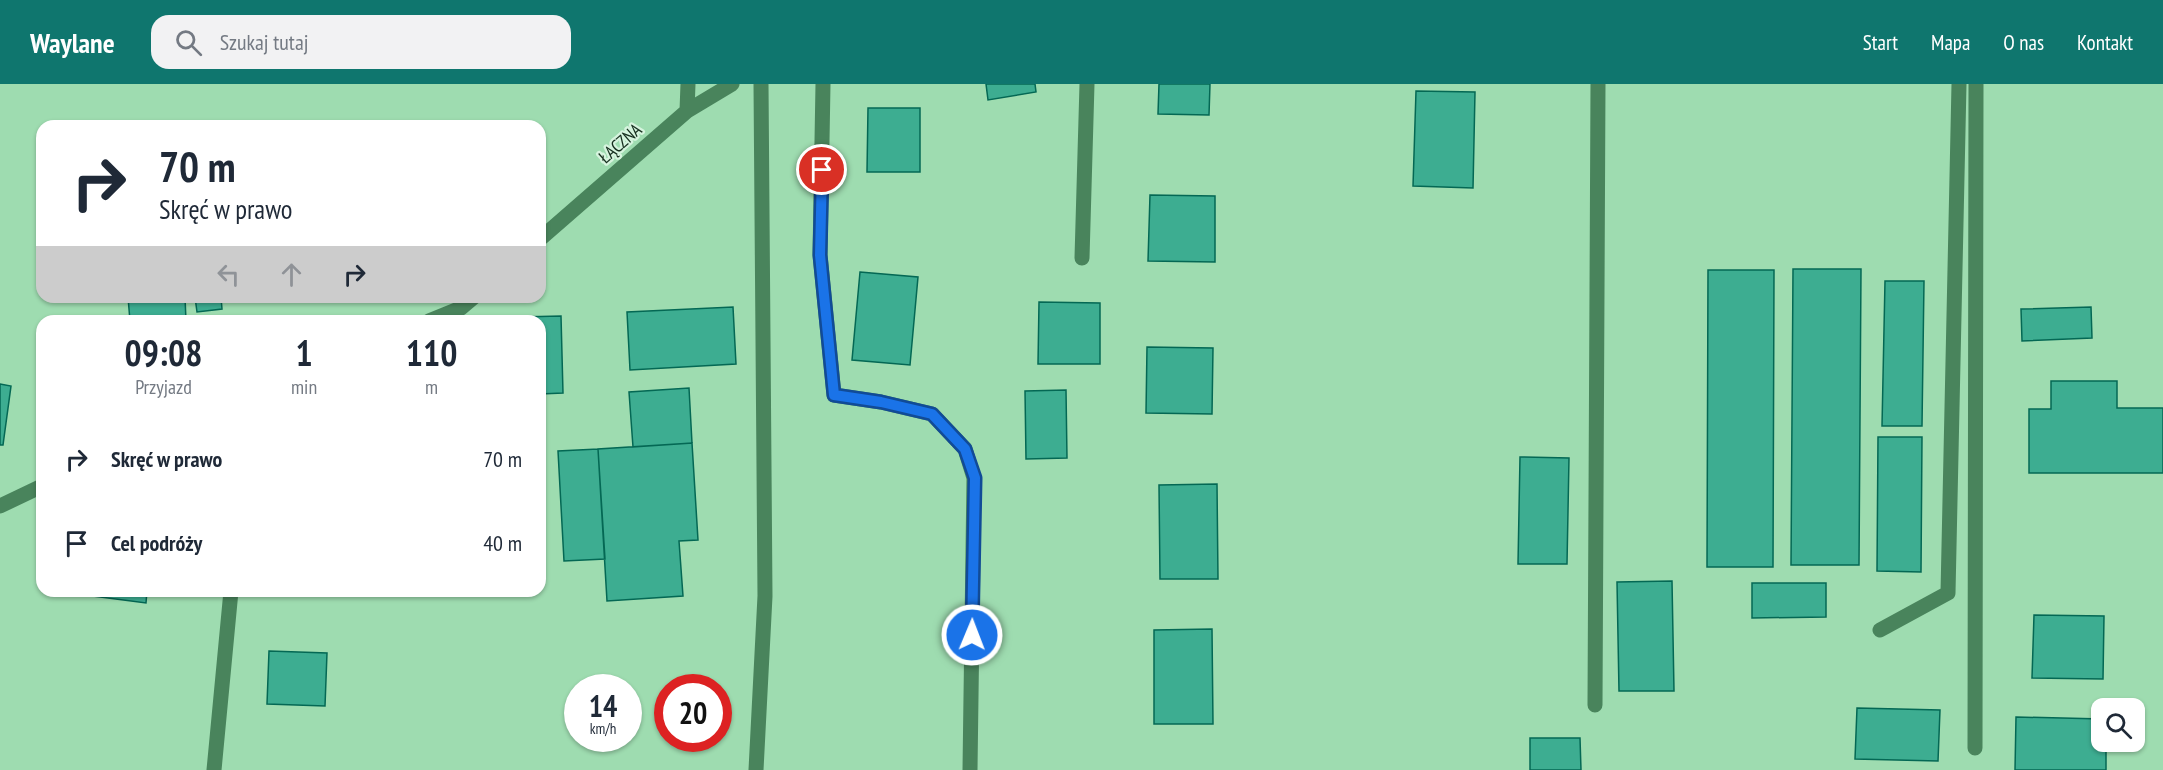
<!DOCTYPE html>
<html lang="pl">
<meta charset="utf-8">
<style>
:root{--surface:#fff;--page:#f2f2f3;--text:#1f2937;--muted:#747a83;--accent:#0f766e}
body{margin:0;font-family:"PT Sans Narrow",sans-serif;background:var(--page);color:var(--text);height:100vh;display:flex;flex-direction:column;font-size:22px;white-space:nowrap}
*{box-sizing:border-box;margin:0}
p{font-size:20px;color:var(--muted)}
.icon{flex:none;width:33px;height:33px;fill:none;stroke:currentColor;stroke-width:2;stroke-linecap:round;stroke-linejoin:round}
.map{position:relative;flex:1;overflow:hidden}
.details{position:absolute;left:36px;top:231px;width:510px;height:282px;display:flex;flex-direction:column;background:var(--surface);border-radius:18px;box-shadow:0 2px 4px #0004}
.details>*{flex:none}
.top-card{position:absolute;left:36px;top:36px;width:510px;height:183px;border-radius:18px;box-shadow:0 2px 4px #0004;background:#fff;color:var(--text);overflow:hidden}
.buttons{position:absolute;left:2091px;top:614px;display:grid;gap:12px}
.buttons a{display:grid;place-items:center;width:54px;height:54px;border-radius:12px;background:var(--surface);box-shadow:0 2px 4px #0004;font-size:30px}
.speed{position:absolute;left:564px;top:590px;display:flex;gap:12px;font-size:30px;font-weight:700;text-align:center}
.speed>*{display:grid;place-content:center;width:78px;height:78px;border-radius:50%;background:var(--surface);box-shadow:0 2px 4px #0004;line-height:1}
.speed small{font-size:15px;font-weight:400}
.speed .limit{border:9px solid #d22;background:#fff;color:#111}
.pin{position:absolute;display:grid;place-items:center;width:51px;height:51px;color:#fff;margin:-26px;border:3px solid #fff;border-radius:50%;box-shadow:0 2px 6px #0007}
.me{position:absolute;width:66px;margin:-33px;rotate:1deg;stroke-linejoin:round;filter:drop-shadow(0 0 4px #0008)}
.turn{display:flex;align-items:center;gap:21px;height:126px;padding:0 24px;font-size:27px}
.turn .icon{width:78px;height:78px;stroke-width:2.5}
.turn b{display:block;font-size:42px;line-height:51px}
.lanes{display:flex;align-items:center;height:57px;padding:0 24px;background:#0003;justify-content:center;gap:30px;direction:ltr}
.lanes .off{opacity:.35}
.eta{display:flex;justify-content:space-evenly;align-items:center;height:102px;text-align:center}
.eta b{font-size:36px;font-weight:700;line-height:42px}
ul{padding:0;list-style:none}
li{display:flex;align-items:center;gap:18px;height:84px;padding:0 24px}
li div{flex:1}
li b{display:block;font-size:22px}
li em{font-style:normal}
header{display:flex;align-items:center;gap:36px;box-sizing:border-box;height:84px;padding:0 30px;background:var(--accent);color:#fff}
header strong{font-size:28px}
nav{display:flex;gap:33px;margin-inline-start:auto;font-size:21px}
.search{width:420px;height:54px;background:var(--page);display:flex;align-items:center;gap:15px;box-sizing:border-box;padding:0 21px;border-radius:18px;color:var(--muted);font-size:22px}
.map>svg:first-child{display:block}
.building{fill:#3dad91;stroke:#046854;stroke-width:1.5}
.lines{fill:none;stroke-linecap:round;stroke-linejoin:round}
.minor{stroke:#49845c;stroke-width:15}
.route-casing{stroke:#114b97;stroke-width:15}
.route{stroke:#1a73e8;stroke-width:10}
.labels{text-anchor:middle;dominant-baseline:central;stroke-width:4.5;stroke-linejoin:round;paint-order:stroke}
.street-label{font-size:18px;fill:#162e1e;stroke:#d6f4de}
</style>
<header>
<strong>Waylane</strong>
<div class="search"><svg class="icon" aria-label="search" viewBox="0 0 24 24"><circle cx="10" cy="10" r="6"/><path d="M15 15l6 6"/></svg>Szukaj tutaj</div>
<nav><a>Start</a><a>Mapa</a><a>O nas</a><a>Kontakt</a></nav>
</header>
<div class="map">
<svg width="2163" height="686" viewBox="0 0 2163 686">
<rect width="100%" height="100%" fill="#9edcb0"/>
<path class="building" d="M986,0H1035L1036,8L988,16Z
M1159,0H1210L1209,31L1158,30Z
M1416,7L1475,8L1473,104L1413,102Z
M868,24H920V88H867Z
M1150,111L1215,112V178L1148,177Z
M1793,185H1861L1859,481H1791Z
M1708,186H1774L1773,483H1707Z
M860,188L918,193L910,281L852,276Z
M1885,197H1924L1922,342H1882Z
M128,213H185L186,237H130Z
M195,213H221L222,225L197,228Z
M1039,218L1100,219V280H1038Z
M733,223L736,280L630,286L627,228Z
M2091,223L2092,254L2022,257L2021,225Z
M561,232L563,309L540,310V237H519V233Z
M1147,263L1213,264L1212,330L1146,329Z
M2051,297H2117V324H2163V389H2029V325H2051Z
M0,300L11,302L3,361H0Z
M689,304L692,359L633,363L629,308Z
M1066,306L1067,374L1026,375L1025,307Z
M1878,353H1922L1921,488L1877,487Z
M692,359L698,456L679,457L683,512L607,517L598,365Z
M598,365L605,475L564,477L558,367Z
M1520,373L1569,374L1567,480H1518Z
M1217,400L1218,495H1160L1159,401Z
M1672,497L1674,607H1619L1617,498Z
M1752,499H1826V533L1752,534Z
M70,507H147L146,519L70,509Z
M2034,531L2104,532L2103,595L2032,594Z
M1212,545L1213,640H1154V546Z
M269,567L327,569L325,622L267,620Z
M1857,624L1940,626L1938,677L1855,675Z
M2016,633L2102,635V657H2106V686H2015Z
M1530,654H1580L1581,686H1530Z"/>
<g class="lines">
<path class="minor" d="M823,0L820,171L834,311L881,318L932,330L965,365L974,394L970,686
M687,27L688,0
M540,155L687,27L732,0
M1082,174L1087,0
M429,237L461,224L474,213
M0,422L42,402
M1880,546L1948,509L1959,0
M1595,621L1598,0
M1975,664L1976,0
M214,686L231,507
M756,686L765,512L761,0"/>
</g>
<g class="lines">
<g class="route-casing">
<path id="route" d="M822,86L820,171L834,311L881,318L932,330L965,365L975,394L972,551"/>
</g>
<use href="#route" class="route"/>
</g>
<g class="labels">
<g class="street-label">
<text transform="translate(620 59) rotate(-41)">ŁĄCZNA</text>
</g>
</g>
</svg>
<div class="buttons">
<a><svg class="icon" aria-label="search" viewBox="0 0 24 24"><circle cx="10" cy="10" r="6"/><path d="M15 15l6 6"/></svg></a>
</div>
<div class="speed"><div>14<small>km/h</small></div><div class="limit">20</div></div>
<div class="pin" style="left:822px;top:86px;background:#d93025"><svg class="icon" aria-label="arrive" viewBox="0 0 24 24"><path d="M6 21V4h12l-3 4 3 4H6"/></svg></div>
<svg class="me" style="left:972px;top:551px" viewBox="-20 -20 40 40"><circle r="17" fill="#1a73e8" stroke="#fff" stroke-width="3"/><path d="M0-11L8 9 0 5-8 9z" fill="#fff"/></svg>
<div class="top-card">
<div class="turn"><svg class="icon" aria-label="right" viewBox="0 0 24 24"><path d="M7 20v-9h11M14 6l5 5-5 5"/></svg><div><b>70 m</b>Skręć w prawo</div></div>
<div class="lanes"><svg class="icon off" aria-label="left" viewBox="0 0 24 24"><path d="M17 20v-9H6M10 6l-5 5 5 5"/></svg><svg class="icon off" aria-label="ahead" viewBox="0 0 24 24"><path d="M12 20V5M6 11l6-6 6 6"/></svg><svg class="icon" aria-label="right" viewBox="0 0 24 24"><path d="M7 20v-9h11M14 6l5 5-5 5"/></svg></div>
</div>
<section class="details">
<div class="eta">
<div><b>09:08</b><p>Przyjazd</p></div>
<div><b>1</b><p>min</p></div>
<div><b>110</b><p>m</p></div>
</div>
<ul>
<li><svg class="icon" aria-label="right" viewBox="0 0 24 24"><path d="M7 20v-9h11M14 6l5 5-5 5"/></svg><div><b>Skręć w prawo</b></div><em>70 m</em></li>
<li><svg class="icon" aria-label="arrive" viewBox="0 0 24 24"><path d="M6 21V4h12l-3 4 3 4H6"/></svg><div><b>Cel podróży</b></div><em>40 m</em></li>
</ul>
</section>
</div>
